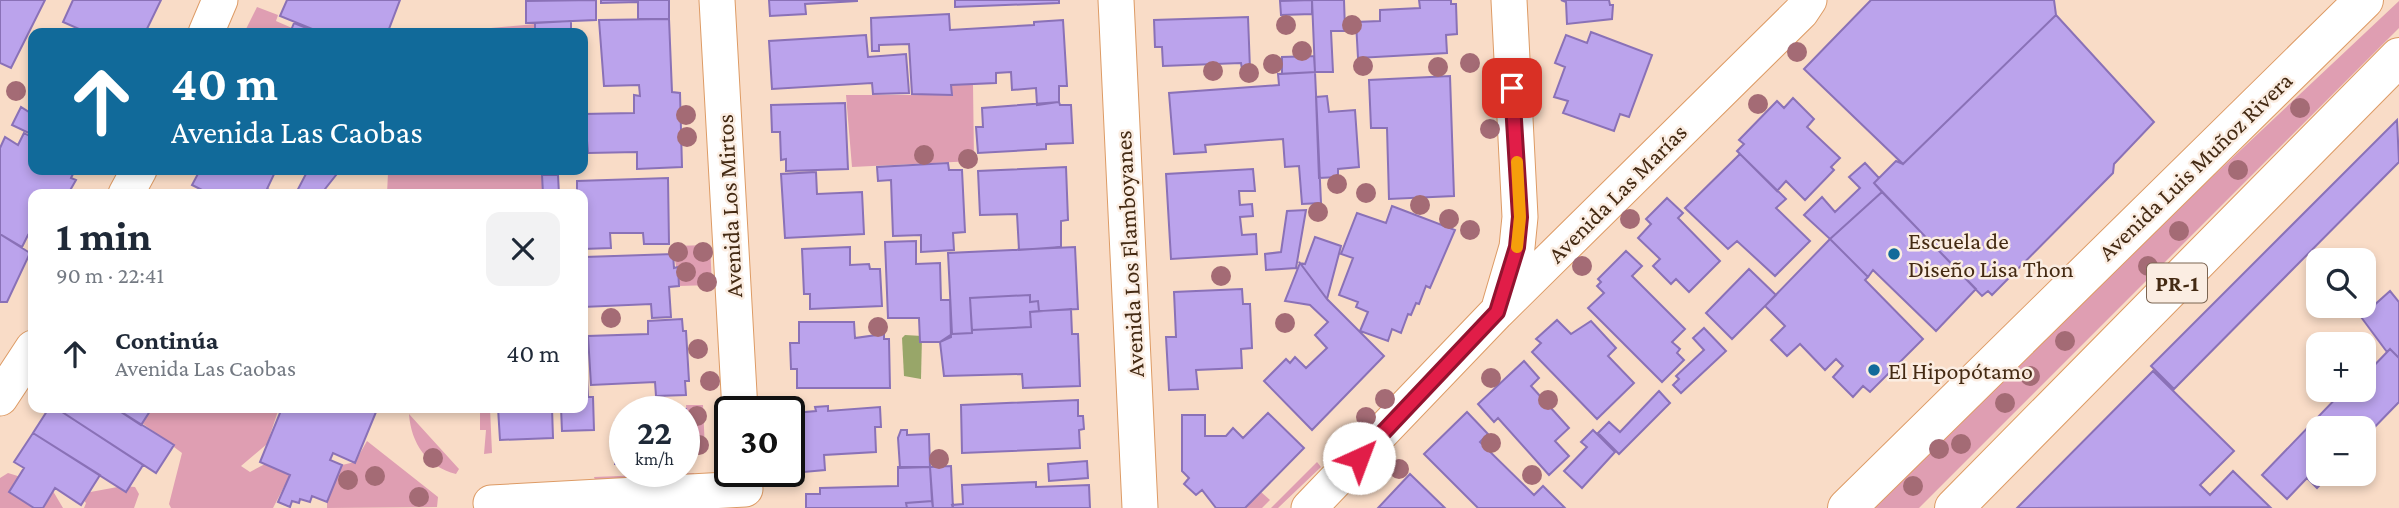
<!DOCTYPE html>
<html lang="es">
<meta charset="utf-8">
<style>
:root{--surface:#fff;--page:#f2f2f3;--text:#1f2937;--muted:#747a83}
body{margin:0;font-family:"Crimson Pro",serif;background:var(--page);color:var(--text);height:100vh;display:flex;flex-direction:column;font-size:26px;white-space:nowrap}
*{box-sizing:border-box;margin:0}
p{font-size:23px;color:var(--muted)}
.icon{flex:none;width:38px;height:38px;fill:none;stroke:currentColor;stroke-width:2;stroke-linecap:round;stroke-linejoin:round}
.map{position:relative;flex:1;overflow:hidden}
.drawer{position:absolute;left:28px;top:189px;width:560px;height:224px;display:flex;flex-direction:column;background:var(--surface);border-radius:14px;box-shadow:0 4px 10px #0003}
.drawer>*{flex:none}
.guide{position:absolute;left:28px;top:28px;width:560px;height:147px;border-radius:14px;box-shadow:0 4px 10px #0003;background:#116a9a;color:#fff;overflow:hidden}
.controls{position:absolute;left:2306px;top:248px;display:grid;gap:14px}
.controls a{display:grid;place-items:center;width:70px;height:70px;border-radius:14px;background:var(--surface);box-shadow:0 4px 10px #0003;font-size:35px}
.speed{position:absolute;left:609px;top:396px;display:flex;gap:14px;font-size:35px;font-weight:700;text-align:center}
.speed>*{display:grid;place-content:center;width:91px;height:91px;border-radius:50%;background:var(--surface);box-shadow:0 4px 10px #0003;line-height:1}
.speed small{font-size:18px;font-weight:400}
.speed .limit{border:4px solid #111;border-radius:10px;background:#fff;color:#111}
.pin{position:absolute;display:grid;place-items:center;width:60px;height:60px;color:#fff;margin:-30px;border-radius:14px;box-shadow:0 4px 10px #0006}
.me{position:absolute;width:77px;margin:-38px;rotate:43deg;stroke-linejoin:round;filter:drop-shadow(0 0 5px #0008)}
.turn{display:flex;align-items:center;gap:24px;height:147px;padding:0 28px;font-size:32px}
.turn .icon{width:91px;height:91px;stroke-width:2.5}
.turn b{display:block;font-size:49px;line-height:60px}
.round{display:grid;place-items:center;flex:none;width:74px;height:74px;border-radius:14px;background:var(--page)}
.summary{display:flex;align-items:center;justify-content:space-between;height:119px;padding:0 28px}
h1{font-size:42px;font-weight:700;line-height:52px}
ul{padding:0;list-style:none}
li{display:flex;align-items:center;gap:21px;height:91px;padding:0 28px}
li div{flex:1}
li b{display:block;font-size:26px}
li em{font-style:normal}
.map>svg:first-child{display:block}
.green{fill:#df9eb2}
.water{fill:#98a669}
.building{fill:#bba3ec;stroke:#8a71b7;stroke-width:2}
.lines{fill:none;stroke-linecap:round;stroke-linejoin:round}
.minor-casing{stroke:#dd9b65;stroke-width:37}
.primary-casing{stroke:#dd9b65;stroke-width:40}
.minor{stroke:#fff;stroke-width:35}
.primary{stroke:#fff;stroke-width:38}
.tree{fill:#a46b75}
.route-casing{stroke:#92132f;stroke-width:18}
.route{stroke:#e11d48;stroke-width:12}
.slow{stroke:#f59e0b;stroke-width:12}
.poi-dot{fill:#116a9a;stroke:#fbede2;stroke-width:2.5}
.labels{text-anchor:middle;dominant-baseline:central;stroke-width:5;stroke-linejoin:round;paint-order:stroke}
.shield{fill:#fbede2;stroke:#7b6451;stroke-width:2}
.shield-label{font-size:23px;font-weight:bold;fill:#442a13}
.street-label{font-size:24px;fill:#442a13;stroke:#fbede2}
.poi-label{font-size:24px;fill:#442a13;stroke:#fbede2;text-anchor:start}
</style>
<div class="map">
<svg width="2399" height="508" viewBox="0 0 2399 508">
<rect width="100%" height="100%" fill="#f9dcc7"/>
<path class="green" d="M2399,1V28L1919,508H1875L2075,306Z
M257,7L278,15L276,21L292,28L290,33H244Z
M535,24V33H489L491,28Z
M973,84L974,161L852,167L846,95H951V85Z
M399,170H542L543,194H387L388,173Z
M710,245L712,285L679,286L673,246Z
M686,405H703L705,451H689Z
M152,408H279L267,444L241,466L250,472L265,464L290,475L273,508H171L169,504L182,453L142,423Z
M480,408H490L492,453L484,454L486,430H480Z
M409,414L459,469L456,474C427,467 411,443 409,414Z
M367,441L438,497L437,507L327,508V502L342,465L355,462Z
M1317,462L1321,467L1278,508H1271Z
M8,473L50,486L63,508H0V478Z
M694,473V476L596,483L594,477Z
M123,486L135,487L139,494L134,508H84L86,503L82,498L85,493Z
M1261,492L1270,500L1262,508H1245Z"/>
<path class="water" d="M905,335L922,336L921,379L904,376L902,338Z"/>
<path class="building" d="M0,0H45L11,68L0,63Z
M73,0H161L145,33H88L63,22Z
M287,0H400L389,29L400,33H322L280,16Z
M596,0V20L526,23V1Z
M601,0H669V19H638V2L601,3Z
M769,0H857V1L805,4L806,14L770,16Z
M955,0H1059V3L955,7Z
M1312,0H1344L1345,31H1331L1333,72H1315Z
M1312,0V14L1281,15L1280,1Z
M1419,0H1451V4H1456L1457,34L1446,35L1447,53L1358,58L1356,22L1380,21V10L1420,8Z
M1561,0H1609L1610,5H1613L1612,19L1567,24L1566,2Z
M1871,0H2054L2056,15L1903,164L1804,69Z
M949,14L950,30L1034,25V22L1063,20L1067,86H1059V102L1037,105L1036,88L1012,90L1011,72L996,73V83L951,85L952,95L912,94L909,44L879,45V51H872L871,18Z
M2056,15L2154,122L2114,164L2113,173L1992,295L1988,291L1982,296L1874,183L1896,161L1903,164Z
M1248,17L1250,69H1242L1241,63L1163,66L1162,47H1155L1154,20Z
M669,19L672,92L680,93L682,167L637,169V152L588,153L587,141H583V114L634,113V95L640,96L639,85L604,86L599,20Z
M571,21V33H535V23Z
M294,23L319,33H290Z
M1591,32L1652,55L1629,117L1620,114L1614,131L1563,113L1568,101L1554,97L1565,67L1555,63L1566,35L1587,43Z
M866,35L868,57L906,54L909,93L873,94L872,83L772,89L769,41Z
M1314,56L1315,72L1282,74V57Z
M1315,72L1321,203L1302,204L1299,166L1285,167L1283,139L1205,145L1206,152L1174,154L1169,93L1279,85L1278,74Z
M1450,76L1454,196L1389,199L1387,128H1371L1369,80Z
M1327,96L1329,112L1355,110L1359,167L1338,169V177L1319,178L1316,97Z
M1793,98L1814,119L1807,127L1840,158L1831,167L1834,170L1805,200L1786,181L1777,191L1737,151L1744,144L1739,140L1777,101L1784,108Z
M1059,102L1060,105H1071L1073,143L1046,144V149L978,153L976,127H983L982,108Z
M845,103L848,169L786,171V159L781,160L780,132H772L771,105Z
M33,104V135L12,125L21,107L29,112Z
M2397,120L2399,162L2174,389L2151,366Z
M24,133L33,138V170H75L71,178L76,180L68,194H33V238L28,235L22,247L0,234V148L5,137L18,145Z
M1740,154L1786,199L1776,208L1810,241L1775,276L1737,241L1728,249L1685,208Z
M948,163L949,170H962L965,232L953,233L954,250L921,252V235L893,236L891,180L878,181L877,167Z
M1865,163L1879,178L1874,183L1882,192L1830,239L1804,215L1822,197L1835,212L1860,188L1849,177Z
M1066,167L1068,220L1061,221V247L1019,250L1017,214L980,215L978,171Z
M1253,169L1255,191H1239L1240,205L1252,204L1253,216L1240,217L1242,235L1256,234L1257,254L1171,259L1166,174Z
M200,170H276L267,189L278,194H210L192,185Z
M308,170H340L321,194H300L296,193Z
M542,170H558V175H542Z
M816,172L817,194L862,192L864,234L785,238L781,174Z
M542,175H558L559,194H543Z
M668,178L669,244H644L643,233H610L611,248L583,249V194H577V181Z
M1882,192L1976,289L1936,331L1873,270L1868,277L1830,239Z
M1667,198L1683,213L1678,218L1720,261L1689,292L1676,279L1671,284L1653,266L1660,259L1638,238L1651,224L1646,219Z
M1392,206L1455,230L1430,288L1426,286L1419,304L1416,303L1411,315L1408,314L1401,333L1392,329L1388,341L1360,331L1368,312L1356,307L1358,302L1339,295L1353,258L1341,254L1357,213L1386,223Z
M1306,210L1296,268L1266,270L1265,254L1281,252L1287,211Z
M0,234L30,253L7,302H0Z
M1315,237L1341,246L1327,299L1300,263L1305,264Z
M1830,239L1868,277L1865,280L1923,339L1870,392L1863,386L1853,397L1833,377L1843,366L1836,359L1825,370L1800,344L1787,356L1771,340L1785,326L1765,306Z
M916,241V264L940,263L941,300H950L951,337L940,342H920L919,318H888L885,242Z
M850,247V265L869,264L870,269H880L882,306L810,309V294H804L802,249Z
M1075,247L1078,309L1039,311L1038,301L1030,302V295L970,298L972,333L952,334L948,253Z
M1626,251L1642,266L1632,276L1685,329L1672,342L1680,349L1677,353L1684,360L1662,382L1588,308L1604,293L1597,286L1601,282L1598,279Z
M673,254L674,268L678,267L679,286L669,287L671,317L652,318L651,304L583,307L585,257Z
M1300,263L1327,299L1384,356L1312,430L1264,381L1286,359L1290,363L1295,357L1306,368L1327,348L1315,335L1328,322L1310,305L1285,301Z
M1749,269L1776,295L1732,339L1706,313Z
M1242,289L1243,304H1250L1252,348L1241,349L1242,368L1196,370L1198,389L1169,390L1166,337H1176L1174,292Z
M2390,291L2399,302V358L2390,349L2387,352L2361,317Z
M1030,295V302L1038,301L1039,311L1030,312L1031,327L972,330L970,298Z
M1071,309L1072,334H1078L1080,386L1023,388L1022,374L944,376L940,342L952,334L972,333V330L1031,327L1030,312Z
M682,319L683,331H686L689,381H685L686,395L656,396L655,382L591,385L588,336L648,334V321Z
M1557,320L1571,334L1591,321L1616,348L1608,356L1634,383L1597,419L1532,352L1541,343L1536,339Z
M583,322H586L587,339H584L586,376H583Z
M799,322H854L855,338L884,334V339H889L890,388H797V369H791L790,343H799Z
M1704,328L1726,351L1681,393L1673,385L1679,379L1676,376L1704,350L1693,338Z
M2390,349L2399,358V402L2364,438V429H2319V474H2330L2317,488L2307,478L2287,499L2262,475L2344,390H2364V376Z
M1524,361L1539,378L1531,386L1569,428L1555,441L1569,456L1549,475L1498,418L1494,422L1478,404Z
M2153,371L2234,451L2200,485L2210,495L2233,471L2270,507L2017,508Z
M583,379H587L588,397H593L594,430L562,431L561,408H583Z
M1659,391L1670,403L1619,454L1598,433L1609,422L1620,432Z
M1078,400V416H1083L1084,429L1079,430L1080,448L962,453L961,405Z
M828,406V411L880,407L881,427H875L876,452L824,455L825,470L804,472L801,432L795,433L794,413L816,411L815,407Z
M49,408H56L143,465L126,492L33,433Z
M56,408H115L174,445L156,473Z
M115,408H152L141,425Z
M282,408H365L376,412L355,463L333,453L330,460L342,465L327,502L312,496L310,502L300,499L299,503L292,501L290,507L278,502L290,475L260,462Z
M498,408H552L553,438L500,440Z
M686,409L688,446H684V411H640Z
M623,412L625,464H615V421L623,420Z
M1467,412L1488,434L1480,442L1534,495L1543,486L1565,508H1478L1424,454Z
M1268,413L1304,448L1245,508H1216L1202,490L1196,495L1184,484L1189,478L1182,471V415H1205V436H1226L1233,428L1243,438Z
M901,430H907V435L929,434L930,467L900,468L898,438Z
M1593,430L1615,452L1582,488L1564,471L1587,447L1581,442Z
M33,433L100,475L81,505L55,488L43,508H34L9,492L24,468L14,462Z
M1087,461L1088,478L1049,481L1048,464Z
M951,466L953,508H933L930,467Z
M898,467H930L932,501L906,503L907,508H806V494H820V488L898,486Z
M1410,474L1445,508H1378Z
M1036,482V487L1089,485L1090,508H953L952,505L963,504L962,485Z
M932,501L933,508H907L906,503Z"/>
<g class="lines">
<g class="minor-casing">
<path id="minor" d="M717,0L740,411
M1116,0L1140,508
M206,33L220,0
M126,194L139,170
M1500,305L1517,247L1520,217L1509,0
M0,398L33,348
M491,503L745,489
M1309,508L1497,312L1801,12L1809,0"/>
</g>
<g class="primary-casing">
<path id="primary" d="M1847,508L2364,0
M1954,508L2399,57"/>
</g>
<use href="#minor" class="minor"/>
<use href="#primary" class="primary"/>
</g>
<g class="tree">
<circle cx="1286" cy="25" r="10"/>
<circle cx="1352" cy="25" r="10"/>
<circle cx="1302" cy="51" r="10"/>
<circle cx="1797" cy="52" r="10"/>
<circle cx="1470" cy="63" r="10"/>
<circle cx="1273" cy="64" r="10"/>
<circle cx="1363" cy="66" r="10"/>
<circle cx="1438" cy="67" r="10"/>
<circle cx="1213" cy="71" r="10"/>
<circle cx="1249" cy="73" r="10"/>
<circle cx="16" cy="91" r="10"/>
<circle cx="1758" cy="104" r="10"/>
<circle cx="2300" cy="108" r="10"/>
<circle cx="686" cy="115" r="10"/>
<circle cx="1490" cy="129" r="10"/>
<circle cx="687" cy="137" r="10"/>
<circle cx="924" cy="155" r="10"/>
<circle cx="968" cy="159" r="10"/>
<circle cx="2238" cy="170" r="10"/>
<circle cx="1337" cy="184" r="10"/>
<circle cx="1366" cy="193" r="10"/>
<circle cx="1420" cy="205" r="10"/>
<circle cx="1318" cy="212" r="10"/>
<circle cx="1449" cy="219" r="10"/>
<circle cx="1630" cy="219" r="10"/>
<circle cx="1470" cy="230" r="10"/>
<circle cx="2179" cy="231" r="10"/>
<circle cx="678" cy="252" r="10"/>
<circle cx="703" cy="252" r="10"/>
<circle cx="1582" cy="266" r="10"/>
<circle cx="2148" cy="266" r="10"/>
<circle cx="686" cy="272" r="10"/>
<circle cx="1221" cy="276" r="10"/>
<circle cx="707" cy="282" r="10"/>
<circle cx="611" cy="318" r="10"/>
<circle cx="1285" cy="323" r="10"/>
<circle cx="878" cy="327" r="10"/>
<circle cx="2065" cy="341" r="10"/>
<circle cx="698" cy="349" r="10"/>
<circle cx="2030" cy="376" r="10"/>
<circle cx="1491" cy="378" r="10"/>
<circle cx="710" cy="381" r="10"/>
<circle cx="1385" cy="399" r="10"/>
<circle cx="1548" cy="400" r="10"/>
<circle cx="2005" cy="403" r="10"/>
<circle cx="697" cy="416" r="10"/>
<circle cx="1366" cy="417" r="10"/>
<circle cx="1491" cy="443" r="10"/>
<circle cx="1961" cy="444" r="10"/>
<circle cx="699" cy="445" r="10"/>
<circle cx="1339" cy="448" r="10"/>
<circle cx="1939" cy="449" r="10"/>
<circle cx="433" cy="458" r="10"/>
<circle cx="939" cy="459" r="10"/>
<circle cx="1399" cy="469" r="10"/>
<circle cx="1532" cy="475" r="10"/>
<circle cx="375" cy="476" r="10"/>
<circle cx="348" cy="480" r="10"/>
<circle cx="1913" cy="486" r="10"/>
<circle cx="419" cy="497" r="10"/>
</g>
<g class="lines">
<g class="route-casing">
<path id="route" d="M1359,458L1497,312L1517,247L1520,217L1512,88"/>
</g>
<use href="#route" class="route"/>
<path class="slow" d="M1517,162L1520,217L1517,247"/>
</g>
<g class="poi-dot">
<circle cx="1894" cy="254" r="7"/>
<circle cx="1874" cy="370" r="7"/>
</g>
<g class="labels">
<rect class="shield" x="2147" y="263.5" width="60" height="39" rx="5"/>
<g class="shield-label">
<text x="2177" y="283">PR-1</text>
</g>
<g class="street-label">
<text transform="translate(2195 166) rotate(-44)">Avenida Luis Muñoz Rivera</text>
<text transform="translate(1617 193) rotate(-45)">Avenida Las Marías</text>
<text transform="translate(729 206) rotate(-93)">Avenida Los Mirtos</text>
<text transform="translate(1129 254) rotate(-93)">Avenida Los Flamboyanes</text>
</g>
<g class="poi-label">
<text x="1908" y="240">Escuela de<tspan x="1908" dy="28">Diseño Lisa Thon</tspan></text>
<text x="1888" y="370">El Hipopótamo</text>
</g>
</g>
</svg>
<div class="controls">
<a><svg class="icon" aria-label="search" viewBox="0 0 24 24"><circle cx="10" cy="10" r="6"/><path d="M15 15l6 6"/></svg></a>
<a>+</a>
<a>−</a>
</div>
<div class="speed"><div>22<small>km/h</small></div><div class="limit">30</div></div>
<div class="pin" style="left:1512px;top:88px;background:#d93025"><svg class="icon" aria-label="arrive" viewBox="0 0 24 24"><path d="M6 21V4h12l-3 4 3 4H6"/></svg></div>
<svg class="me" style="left:1359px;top:458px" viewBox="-20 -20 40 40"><circle r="19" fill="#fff"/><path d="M0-13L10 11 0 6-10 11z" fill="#e11d48"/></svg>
<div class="guide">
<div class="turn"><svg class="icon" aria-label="ahead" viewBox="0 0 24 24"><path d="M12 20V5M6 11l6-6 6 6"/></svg><div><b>40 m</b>Avenida Las Caobas</div></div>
</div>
<section class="drawer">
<div class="summary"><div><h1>1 min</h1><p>90 m · 22:41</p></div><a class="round"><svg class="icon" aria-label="close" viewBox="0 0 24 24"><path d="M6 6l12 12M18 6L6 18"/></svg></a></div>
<ul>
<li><svg class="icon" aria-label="ahead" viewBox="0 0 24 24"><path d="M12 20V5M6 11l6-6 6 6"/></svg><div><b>Continúa</b><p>Avenida Las Caobas</p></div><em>40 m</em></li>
</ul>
</section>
</div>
